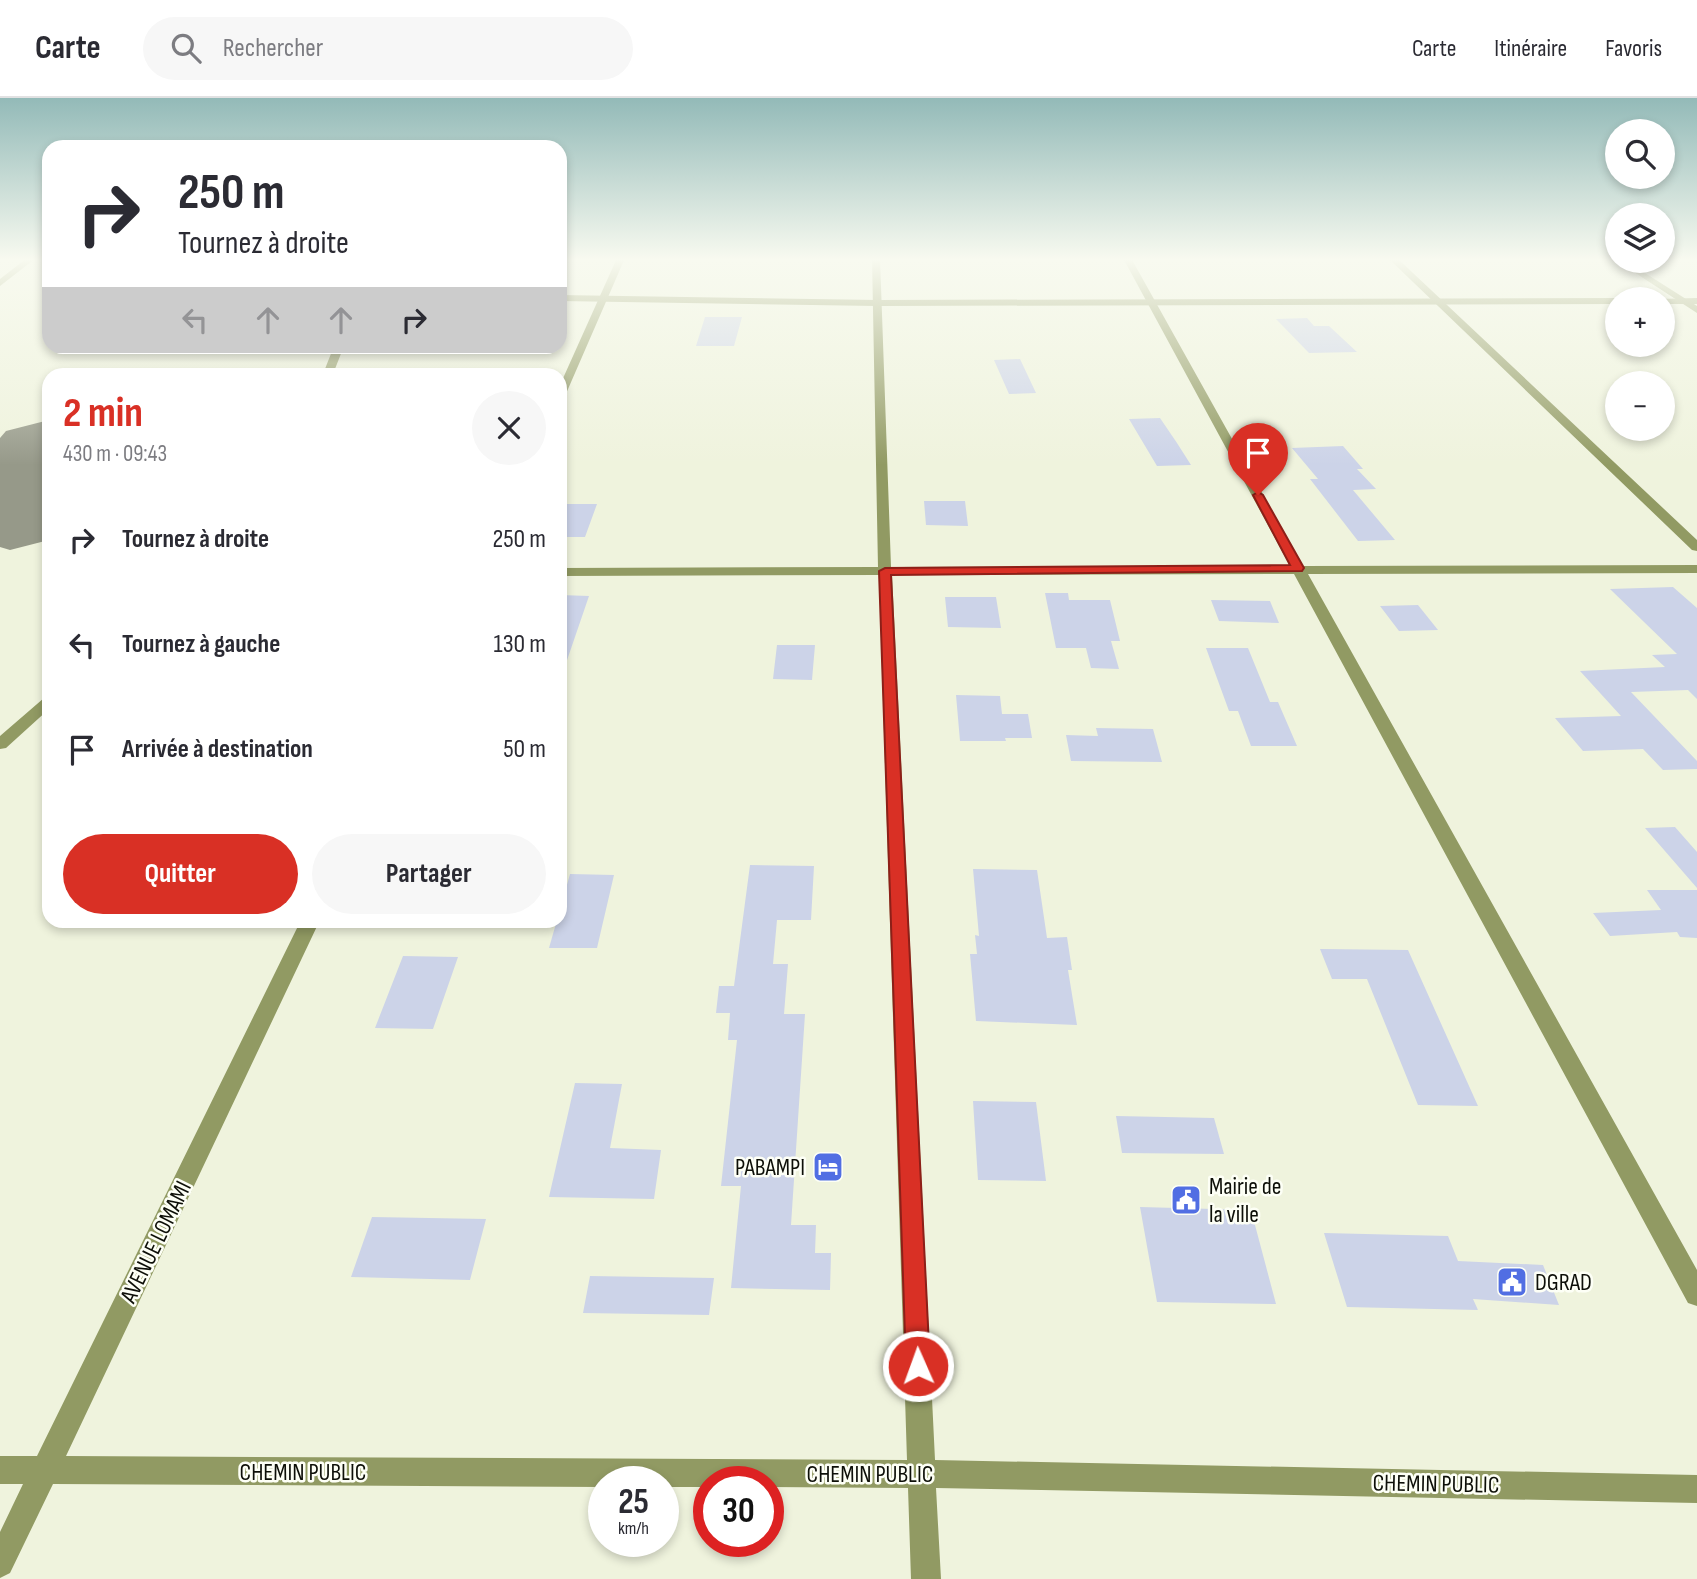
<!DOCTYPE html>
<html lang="fr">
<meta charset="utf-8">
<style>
:root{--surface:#fff;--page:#f7f7f7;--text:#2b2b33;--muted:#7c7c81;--line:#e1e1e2;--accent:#d93025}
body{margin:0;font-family:"Sofia Sans Condensed",sans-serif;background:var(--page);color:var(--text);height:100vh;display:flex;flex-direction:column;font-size:26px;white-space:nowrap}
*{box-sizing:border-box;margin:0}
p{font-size:23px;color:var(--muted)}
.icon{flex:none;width:38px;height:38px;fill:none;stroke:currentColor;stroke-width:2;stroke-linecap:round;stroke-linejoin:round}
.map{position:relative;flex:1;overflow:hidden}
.sheet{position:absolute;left:42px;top:270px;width:525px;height:560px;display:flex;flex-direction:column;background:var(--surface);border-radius:21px;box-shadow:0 4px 10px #0003}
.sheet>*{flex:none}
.top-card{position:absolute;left:42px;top:42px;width:525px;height:214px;border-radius:21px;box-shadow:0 4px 10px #0003;background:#fff;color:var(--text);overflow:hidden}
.fabs{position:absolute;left:1605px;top:21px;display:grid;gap:14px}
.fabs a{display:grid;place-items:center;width:70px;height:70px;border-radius:50%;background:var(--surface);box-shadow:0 4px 10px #0003;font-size:35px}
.speed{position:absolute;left:588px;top:1368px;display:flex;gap:14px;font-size:35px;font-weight:700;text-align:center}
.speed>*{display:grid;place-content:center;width:91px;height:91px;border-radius:50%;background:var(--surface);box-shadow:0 4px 10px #0003;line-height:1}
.speed small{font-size:18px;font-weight:400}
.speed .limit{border:10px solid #d22;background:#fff;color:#111}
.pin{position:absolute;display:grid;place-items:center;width:60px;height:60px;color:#fff;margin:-72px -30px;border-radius:50% 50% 50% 0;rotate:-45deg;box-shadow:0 0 7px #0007}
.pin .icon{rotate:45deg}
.me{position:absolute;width:77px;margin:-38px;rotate:358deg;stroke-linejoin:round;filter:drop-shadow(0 0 5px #0008)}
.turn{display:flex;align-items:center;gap:24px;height:147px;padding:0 21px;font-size:32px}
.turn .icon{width:91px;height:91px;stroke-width:2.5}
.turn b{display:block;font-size:49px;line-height:60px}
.lanes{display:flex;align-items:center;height:66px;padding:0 21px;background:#0003;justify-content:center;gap:35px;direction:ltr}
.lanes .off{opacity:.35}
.round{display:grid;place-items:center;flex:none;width:74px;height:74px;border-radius:37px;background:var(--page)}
.headline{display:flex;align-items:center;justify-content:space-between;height:119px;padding:0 21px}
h1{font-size:42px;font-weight:700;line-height:52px;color:var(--accent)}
.button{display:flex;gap:14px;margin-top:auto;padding:14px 21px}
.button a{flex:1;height:80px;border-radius:42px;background:var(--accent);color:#fff;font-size:28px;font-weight:700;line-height:80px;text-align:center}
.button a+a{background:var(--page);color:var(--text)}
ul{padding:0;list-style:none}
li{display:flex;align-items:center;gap:21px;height:105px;padding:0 21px}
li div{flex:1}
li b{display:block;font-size:26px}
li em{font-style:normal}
header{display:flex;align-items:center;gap:42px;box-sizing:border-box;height:98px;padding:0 35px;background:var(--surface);border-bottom:2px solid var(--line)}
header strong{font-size:33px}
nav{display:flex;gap:38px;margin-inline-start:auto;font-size:24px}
.search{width:490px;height:63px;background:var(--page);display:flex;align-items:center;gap:18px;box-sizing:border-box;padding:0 24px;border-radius:38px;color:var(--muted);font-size:26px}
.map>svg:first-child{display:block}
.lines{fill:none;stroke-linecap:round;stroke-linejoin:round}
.runway{fill:#969989;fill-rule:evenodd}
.building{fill:#ccd3e8}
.minor{fill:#919a63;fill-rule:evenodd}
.tertiary{fill:#919a63;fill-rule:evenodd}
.route{fill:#d93025;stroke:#8d1f18;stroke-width:2}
.labels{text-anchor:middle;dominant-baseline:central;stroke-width:5;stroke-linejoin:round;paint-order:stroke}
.near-poi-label{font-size:24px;fill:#0d0f08;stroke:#fdfff6;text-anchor:start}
.near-street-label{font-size:24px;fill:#0d0f08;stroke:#fdfff6}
</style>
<header>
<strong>Carte</strong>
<div class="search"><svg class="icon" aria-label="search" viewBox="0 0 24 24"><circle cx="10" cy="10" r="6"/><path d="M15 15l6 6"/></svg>Rechercher</div>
<nav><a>Carte</a><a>Itinéraire</a><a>Favoris</a></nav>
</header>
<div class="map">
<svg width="1697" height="1481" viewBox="0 0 1697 1481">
<rect width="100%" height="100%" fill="#eff3dd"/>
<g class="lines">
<path class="runway" d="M49,322V442L10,452L0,449V340L6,333Z"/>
</g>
<path class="building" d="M705,219H742L734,248H696Z
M1307,220L1314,228H1329L1357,254L1309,255L1276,221Z
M1020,261L1036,295L1009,296L994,262Z
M1160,320L1177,345L1191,367L1157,368L1129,321Z
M1343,348L1363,371H1357L1376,391L1353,392L1395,442L1358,443L1310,381H1318L1292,350Z
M924,403H965L968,428L926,427Z
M560,406H597L585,439H560Z
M1673,489L1697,510V601L1688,592L1631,594L1697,663V671L1663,672L1643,651L1583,653L1555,620L1621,618L1580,573L1665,569L1652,557L1677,556L1610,491Z
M1045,495H1068L1069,502H1110L1120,543H1111L1119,571L1091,570L1086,550H1056Z
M560,497L589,498L564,571L560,570Z
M945,499H996L1001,530L948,529Z
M1211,502L1270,503L1279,525L1219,523Z
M1418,507L1438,532L1399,533L1380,508Z
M777,547H815L812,582L773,581Z
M1206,550H1248L1270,604H1278L1297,648H1251L1238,613H1229Z
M956,597L1000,598L1002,616H1028L1032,640H1005L1006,643H960Z
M1096,630L1153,631L1162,664L1071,663L1066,637L1098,638Z
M1675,729L1697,754V790L1645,730Z
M750,767L814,768L811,822H777L773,866H788L784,916H805L791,1127H816L815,1155H831L830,1192L731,1190L741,1088H721L737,942H728L730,915H716L719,888H734Z
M973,771L1037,772L1047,840L1067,839L1072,872H1068L1077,927L976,923L970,856H977L975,837L979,838Z
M570,776L614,777L597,850H549L557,822H560V812Z
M1647,792H1697V840L1680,839L1677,834L1610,838L1593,815L1661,812Z
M1320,851L1408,852L1478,1008L1418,1007L1367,881H1332Z
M403,858L458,859L433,931L375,930Z
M575,985L622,986L610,1050L661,1052L654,1101L549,1099Z
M973,1003L1036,1004L1046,1083L978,1082Z
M1116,1018L1214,1020L1224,1056L1122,1055Z
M1140,1109L1251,1112L1276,1206L1157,1204Z
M372,1119L486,1121L470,1182L351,1179Z
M1324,1135L1448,1138L1458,1163L1543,1167L1559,1207L1473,1201L1478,1212L1347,1209Z
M590,1178L714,1180L709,1217L583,1215Z"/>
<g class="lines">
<path class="minor" d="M617,160H625L565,298L560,301V287Z
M872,160H880L891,469L1290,468L1123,160H1131L1303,468L1697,467V475L1308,476L1697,1172V1208L1688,1205L1294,476L892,477L935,1362L1697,1377V1405L936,1390L941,1481H911L908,1390L768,1389V1384H709V1389H663V1384H604V1389L53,1386L10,1475L0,1480V1434L23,1386H0V1358H37L301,822H320L66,1358L907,1362L879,477L560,478V470L878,469Z
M1388,160H1397L1697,442V453L1692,452Z
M1617,163H1626L1697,208V215Z"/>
<path class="tertiary" d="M27,160H36L0,188V181Z
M560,197L878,202L1617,200L1620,201H1617V206L878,208L560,203Z
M1697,200V206H1662V201H1659Z
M334,248H344L333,276H323Z
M49,598V611L6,650L0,651V638L44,600Z"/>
</g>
<linearGradient id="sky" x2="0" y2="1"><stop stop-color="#93bab8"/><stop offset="0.44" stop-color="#f8faf0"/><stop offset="1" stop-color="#f8faf0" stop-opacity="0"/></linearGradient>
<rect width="1697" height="367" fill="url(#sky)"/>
<path class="route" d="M1258,394L1263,397L1304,470L1302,473L891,477L930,1268L926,1276L918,1280L909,1276L906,1268L879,473L885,470L1290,467L1253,397Z"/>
<defs>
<g id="hotel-square" transform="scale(1.575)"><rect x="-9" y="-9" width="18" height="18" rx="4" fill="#516ee3" stroke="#fdfff6"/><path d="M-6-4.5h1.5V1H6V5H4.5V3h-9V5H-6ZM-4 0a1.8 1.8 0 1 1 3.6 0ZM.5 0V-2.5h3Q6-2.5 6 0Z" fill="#fff"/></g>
<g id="civic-square" transform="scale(1.575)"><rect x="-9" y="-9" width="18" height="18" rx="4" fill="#516ee3" stroke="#fdfff6"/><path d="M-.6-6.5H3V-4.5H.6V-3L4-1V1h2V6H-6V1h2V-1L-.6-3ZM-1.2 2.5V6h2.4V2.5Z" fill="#fff"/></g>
</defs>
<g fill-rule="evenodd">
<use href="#hotel-square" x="828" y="1069"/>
<use href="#civic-square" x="1186" y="1102"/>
<use href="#civic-square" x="1512" y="1184"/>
</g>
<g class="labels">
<g class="near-poi-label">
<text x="805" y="1069" text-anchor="end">PABAMPI</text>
<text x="1209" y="1088">Mairie de<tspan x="1209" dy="28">la ville</tspan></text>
<text x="1535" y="1184">DGRAD</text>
</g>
<g class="near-street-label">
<text transform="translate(156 1144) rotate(-64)">AVENUE LOMAMI</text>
<text x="303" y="1374">CHEMIN PUBLIC</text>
<text x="870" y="1376">CHEMIN PUBLIC</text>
<text transform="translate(1436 1386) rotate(1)">CHEMIN PUBLIC</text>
</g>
</g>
</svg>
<div class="fabs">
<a><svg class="icon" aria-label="search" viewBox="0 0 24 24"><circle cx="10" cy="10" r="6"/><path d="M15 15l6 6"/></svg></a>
<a><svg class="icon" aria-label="layers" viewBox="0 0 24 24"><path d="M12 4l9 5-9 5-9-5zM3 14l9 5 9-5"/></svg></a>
<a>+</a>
<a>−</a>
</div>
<div class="speed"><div>25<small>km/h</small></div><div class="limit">30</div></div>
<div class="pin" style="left:1258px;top:397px;background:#d93025"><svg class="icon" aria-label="arrive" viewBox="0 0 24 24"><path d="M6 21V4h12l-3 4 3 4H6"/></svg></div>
<svg class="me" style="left:918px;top:1268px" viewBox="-20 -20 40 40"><circle r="17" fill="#d93025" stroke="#fff" stroke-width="3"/><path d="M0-11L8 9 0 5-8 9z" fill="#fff"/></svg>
<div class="top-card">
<div class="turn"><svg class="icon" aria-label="right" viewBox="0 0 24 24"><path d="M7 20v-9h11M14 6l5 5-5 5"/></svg><div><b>250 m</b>Tournez à droite</div></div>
<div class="lanes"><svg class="icon off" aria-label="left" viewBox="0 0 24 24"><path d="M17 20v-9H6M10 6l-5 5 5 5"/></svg><svg class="icon off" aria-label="ahead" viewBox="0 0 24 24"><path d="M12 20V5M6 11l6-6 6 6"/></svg><svg class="icon off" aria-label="ahead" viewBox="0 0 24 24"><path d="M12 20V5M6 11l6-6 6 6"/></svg><svg class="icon" aria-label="right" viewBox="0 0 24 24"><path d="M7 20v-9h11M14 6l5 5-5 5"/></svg></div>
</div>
<section class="sheet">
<div class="headline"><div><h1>2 min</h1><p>430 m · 09:43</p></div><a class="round"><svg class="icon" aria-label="close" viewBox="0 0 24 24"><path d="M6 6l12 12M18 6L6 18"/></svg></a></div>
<ul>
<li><svg class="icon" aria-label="right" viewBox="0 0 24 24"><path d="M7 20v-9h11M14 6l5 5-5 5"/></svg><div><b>Tournez à droite</b></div><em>250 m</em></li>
<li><svg class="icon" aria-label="left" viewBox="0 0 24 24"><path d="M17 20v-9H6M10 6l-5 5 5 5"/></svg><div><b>Tournez à gauche</b></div><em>130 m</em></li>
<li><svg class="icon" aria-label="arrive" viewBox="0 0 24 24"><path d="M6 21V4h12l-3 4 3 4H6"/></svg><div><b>Arrivée à destination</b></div><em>50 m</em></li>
</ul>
<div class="button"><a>Quitter</a><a>Partager</a></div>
</section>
</div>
